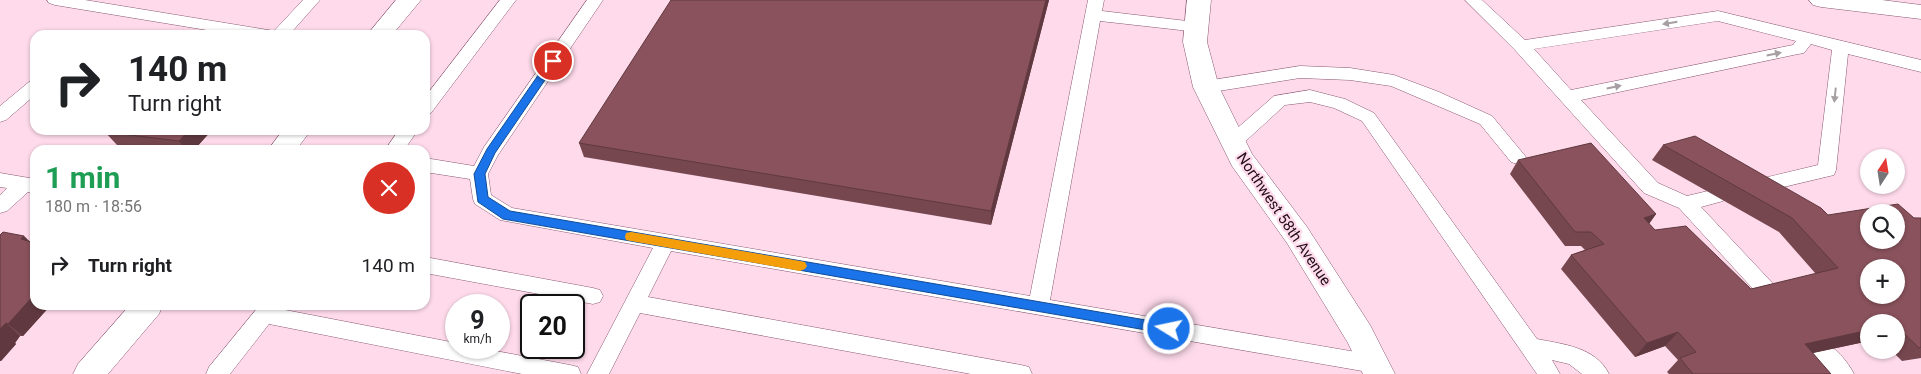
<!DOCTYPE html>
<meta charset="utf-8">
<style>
:root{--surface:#fff;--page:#f2f2f2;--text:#202124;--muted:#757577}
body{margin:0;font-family:Roboto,sans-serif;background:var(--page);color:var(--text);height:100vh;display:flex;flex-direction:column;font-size:19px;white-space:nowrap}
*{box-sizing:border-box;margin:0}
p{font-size:16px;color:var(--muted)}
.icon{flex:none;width:28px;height:28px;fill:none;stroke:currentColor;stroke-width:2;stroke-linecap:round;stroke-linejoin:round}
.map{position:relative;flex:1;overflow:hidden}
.details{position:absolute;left:30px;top:145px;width:400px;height:165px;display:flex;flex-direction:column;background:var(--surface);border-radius:15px;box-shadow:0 1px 4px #0004}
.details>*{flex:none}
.hud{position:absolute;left:30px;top:30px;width:400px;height:105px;border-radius:15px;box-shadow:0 1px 4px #0004;background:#fff;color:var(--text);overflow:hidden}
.needle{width:32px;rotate:12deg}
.controls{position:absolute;left:1860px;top:149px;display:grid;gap:10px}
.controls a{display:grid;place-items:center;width:45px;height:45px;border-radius:50%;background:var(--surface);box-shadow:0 1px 4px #0004;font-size:25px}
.speed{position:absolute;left:445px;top:294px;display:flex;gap:10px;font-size:25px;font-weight:700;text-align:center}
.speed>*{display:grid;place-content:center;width:65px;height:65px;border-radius:50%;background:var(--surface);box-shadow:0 1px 4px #0004;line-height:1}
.speed small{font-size:12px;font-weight:400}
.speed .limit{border:2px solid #111;border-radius:8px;background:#fff;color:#111}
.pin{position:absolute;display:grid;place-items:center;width:42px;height:42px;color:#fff;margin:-21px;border:2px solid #fff;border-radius:50%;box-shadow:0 1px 5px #0007}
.me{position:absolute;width:55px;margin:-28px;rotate:280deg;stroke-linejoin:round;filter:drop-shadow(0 0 4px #0008)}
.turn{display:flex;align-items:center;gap:18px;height:105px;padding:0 15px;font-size:22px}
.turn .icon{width:65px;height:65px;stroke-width:2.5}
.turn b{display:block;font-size:35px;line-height:42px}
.round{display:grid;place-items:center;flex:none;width:52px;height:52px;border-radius:26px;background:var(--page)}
.summary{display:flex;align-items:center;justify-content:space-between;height:85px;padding:0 15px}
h1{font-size:30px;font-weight:700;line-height:38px;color:#1e9e55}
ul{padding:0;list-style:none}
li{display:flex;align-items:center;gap:15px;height:70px;padding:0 15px}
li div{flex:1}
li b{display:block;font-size:19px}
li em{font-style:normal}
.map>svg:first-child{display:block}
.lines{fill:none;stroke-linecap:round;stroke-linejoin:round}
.lane-casing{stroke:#895871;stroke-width:1}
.street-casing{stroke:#895871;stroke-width:1}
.secondary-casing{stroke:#895871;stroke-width:1}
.lane{fill:#fff;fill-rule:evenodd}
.street{fill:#fff;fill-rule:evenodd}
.secondary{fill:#fff;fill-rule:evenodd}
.wall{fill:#76474f}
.shaded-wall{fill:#603940}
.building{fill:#89525c;stroke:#603940;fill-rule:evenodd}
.oneway{fill:#a69ea2}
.route{fill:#1a73e8;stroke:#114b97}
.slow{fill:#f59e0b}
.labels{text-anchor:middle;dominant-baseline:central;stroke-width:4.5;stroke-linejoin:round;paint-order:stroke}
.street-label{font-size:15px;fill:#210d17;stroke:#fedaeb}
</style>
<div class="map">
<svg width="1921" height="374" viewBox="0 0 1921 374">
<rect width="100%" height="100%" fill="#fedaeb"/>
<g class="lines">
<g class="lane-casing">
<path id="lane" d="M47,0H85L274,31L303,0H320L289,35H237L55,5L49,3Z
M500,0H516L431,113L425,115V97Z
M587,0H603L498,155L488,174L491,195L512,208L1030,296L1088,0H1104L1102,11L1204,23L1206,27L1204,31L1198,32L1100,21L1050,300L1374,355L1382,357L1385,364L1382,371L1374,373L671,251L648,297L1021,365L1029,367L1032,374H971L640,313L609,374H587L653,248L500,220L475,204L473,199L470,179L425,172V158L474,166L484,147Z
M1465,0H1482L1525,40L1718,11L1921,60V72L1848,54L1836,170L1834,175L1750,195L1743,193L1741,188L1743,183L1818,165L1832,50L1811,44L1804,53L1798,54L1581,100L1658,183L1687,196L1716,189L1723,191L1725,196L1723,201L1701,207L1778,289L1781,295L1778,301L1771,303L1764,301L1679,208L1644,193L1515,50ZM1718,21L1796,41L1793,45L1571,90L1534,49Z
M1300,66L1350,68L1394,75L1439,92L1492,116L1526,157L1523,162L1517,164L1511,162L1480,124L1391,86L1350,80L1300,78L1206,93L1200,91L1197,87L1200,83L1206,81Z
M35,80V95L6,120L0,122V106L29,82Z
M1310,90L1345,99L1374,113L1537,339C1562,344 1596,347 1609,374H1582L1569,364L1552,360L1560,374H1537L1362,121L1334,108L1310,102L1285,105L1238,148L1232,149L1226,148L1223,143L1226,138L1274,96Z
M399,130H418L404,150H385Z
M0,173L35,179V193L28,192L7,211L0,213V195L7,188L0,187Z
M425,257L593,288L600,290L603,296L600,302L593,304L425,273Z
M260,305H281L280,309L456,343V348H480L570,365L578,367L581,374H522L269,324L230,374H206L209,367Z
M1822,342C1835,346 1848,362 1854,374H1829L1811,351L1814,345Z"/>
</g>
<g class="street-casing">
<path id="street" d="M1187,0H1211L1207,42L1219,87L1252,154L1307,227L1370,325L1395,374H1363L1348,343L1287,243L1232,166L1193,87L1183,42Z"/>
</g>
<g class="secondary-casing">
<path id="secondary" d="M396,0H421L392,35H367Z
M1809,0H1882L1921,5V19L1821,7L1813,5Z
M283,130H311L296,150H268Z
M130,305H163L159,314L108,374H73L78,364Z"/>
</g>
<use href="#lane" class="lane"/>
<use href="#street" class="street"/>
<use href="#secondary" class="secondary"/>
</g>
<path class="wall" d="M1049,0L991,225L584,157L579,143Z
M107,130H212L194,150H155L117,145L105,132Z
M1663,145L1828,215L1921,218V358L1902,361L1891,350H1896V322H1869V341L1812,353L1831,374H1669L1667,372L1678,360L1665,346L1635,357L1561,269L1571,255L1585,250L1581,246H1565L1510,174L1518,160L1656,214L1649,224L1655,230L1751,289L1816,274L1779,232L1652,160Z
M0,235L24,236L29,241L35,305H51L23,336H20L15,343L16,344L1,361H0Z"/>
<path class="shaded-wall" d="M1046,0H1049L991,225V211Z
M189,130H212L194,150H186L179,141Z
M1656,214L1645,229L1644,218Z
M24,236L35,247L21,239Z
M35,294V305H51L23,336L8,324Z
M6,323L20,336L15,343L16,344L1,361L0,360V329Z
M1869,330V341L1790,358L1805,344Z
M1678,332L1665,346L1635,357L1647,343Z"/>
<path class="building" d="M671,0H1046L991,211L579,143Z
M107,130H189L179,141L105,132Z
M1695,136L1821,208L1828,215L1898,204L1914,218H1921V347L1919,348L1896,326V322H1869V330L1805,344L1831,374H1693L1680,358L1696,352L1678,332L1647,343L1571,255L1604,244L1591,232H1575L1518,160L1591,143L1656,214L1644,218L1655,230L1686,226L1751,289L1838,268L1792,218L1663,145ZM1869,212H1896V240H1869ZM1869,268H1896V295H1869Z
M3,232L24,236L21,239L35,243V294L8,324L6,323L0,329V235Z"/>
<defs><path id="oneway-solid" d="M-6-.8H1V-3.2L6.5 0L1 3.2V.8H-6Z" transform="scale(1.25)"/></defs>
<g class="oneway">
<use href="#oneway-solid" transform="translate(1670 23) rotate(171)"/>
<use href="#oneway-solid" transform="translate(1774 54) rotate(-12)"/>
<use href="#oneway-solid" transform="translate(1614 87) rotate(-12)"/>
<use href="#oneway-solid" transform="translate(1835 95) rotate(96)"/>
</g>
<path class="route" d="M553,57L558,61L495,153L485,174L488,197L510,211L1169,324L1173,325L1175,329L1173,333L1169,334L503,219L478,202L474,174L487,149L550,58Z"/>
<path class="slow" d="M631,232L800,261L805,262L807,266L805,269L800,271L631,241L626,240L625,237L626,233Z"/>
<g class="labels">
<g class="street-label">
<text transform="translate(1284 219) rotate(56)">Northwest 58th Avenue</text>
</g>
</g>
</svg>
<div class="controls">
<a><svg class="needle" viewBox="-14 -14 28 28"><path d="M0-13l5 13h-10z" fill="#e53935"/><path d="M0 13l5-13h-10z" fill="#757577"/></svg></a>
<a><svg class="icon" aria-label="search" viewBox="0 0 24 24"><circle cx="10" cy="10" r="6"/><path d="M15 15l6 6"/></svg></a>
<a>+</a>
<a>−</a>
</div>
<div class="speed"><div>9<small>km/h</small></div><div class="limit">20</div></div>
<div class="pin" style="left:553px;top:61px;background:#d93025"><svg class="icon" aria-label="arrive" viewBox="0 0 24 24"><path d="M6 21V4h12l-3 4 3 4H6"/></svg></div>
<svg class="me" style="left:1169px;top:329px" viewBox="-20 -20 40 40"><circle r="17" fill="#1a73e8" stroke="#fff" stroke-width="3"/><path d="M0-11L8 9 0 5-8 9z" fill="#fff"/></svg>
<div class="hud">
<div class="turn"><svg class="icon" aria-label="right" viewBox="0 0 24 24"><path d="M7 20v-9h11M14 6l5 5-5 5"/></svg><div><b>140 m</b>Turn right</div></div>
</div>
<section class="details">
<div class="summary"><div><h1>1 min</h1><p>180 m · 18:56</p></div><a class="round" style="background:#d93025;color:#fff"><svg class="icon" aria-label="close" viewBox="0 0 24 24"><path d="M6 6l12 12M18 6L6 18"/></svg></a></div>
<ul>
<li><svg class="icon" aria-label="right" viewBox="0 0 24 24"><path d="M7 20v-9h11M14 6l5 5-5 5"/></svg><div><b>Turn right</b></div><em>140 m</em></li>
</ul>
</section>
</div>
